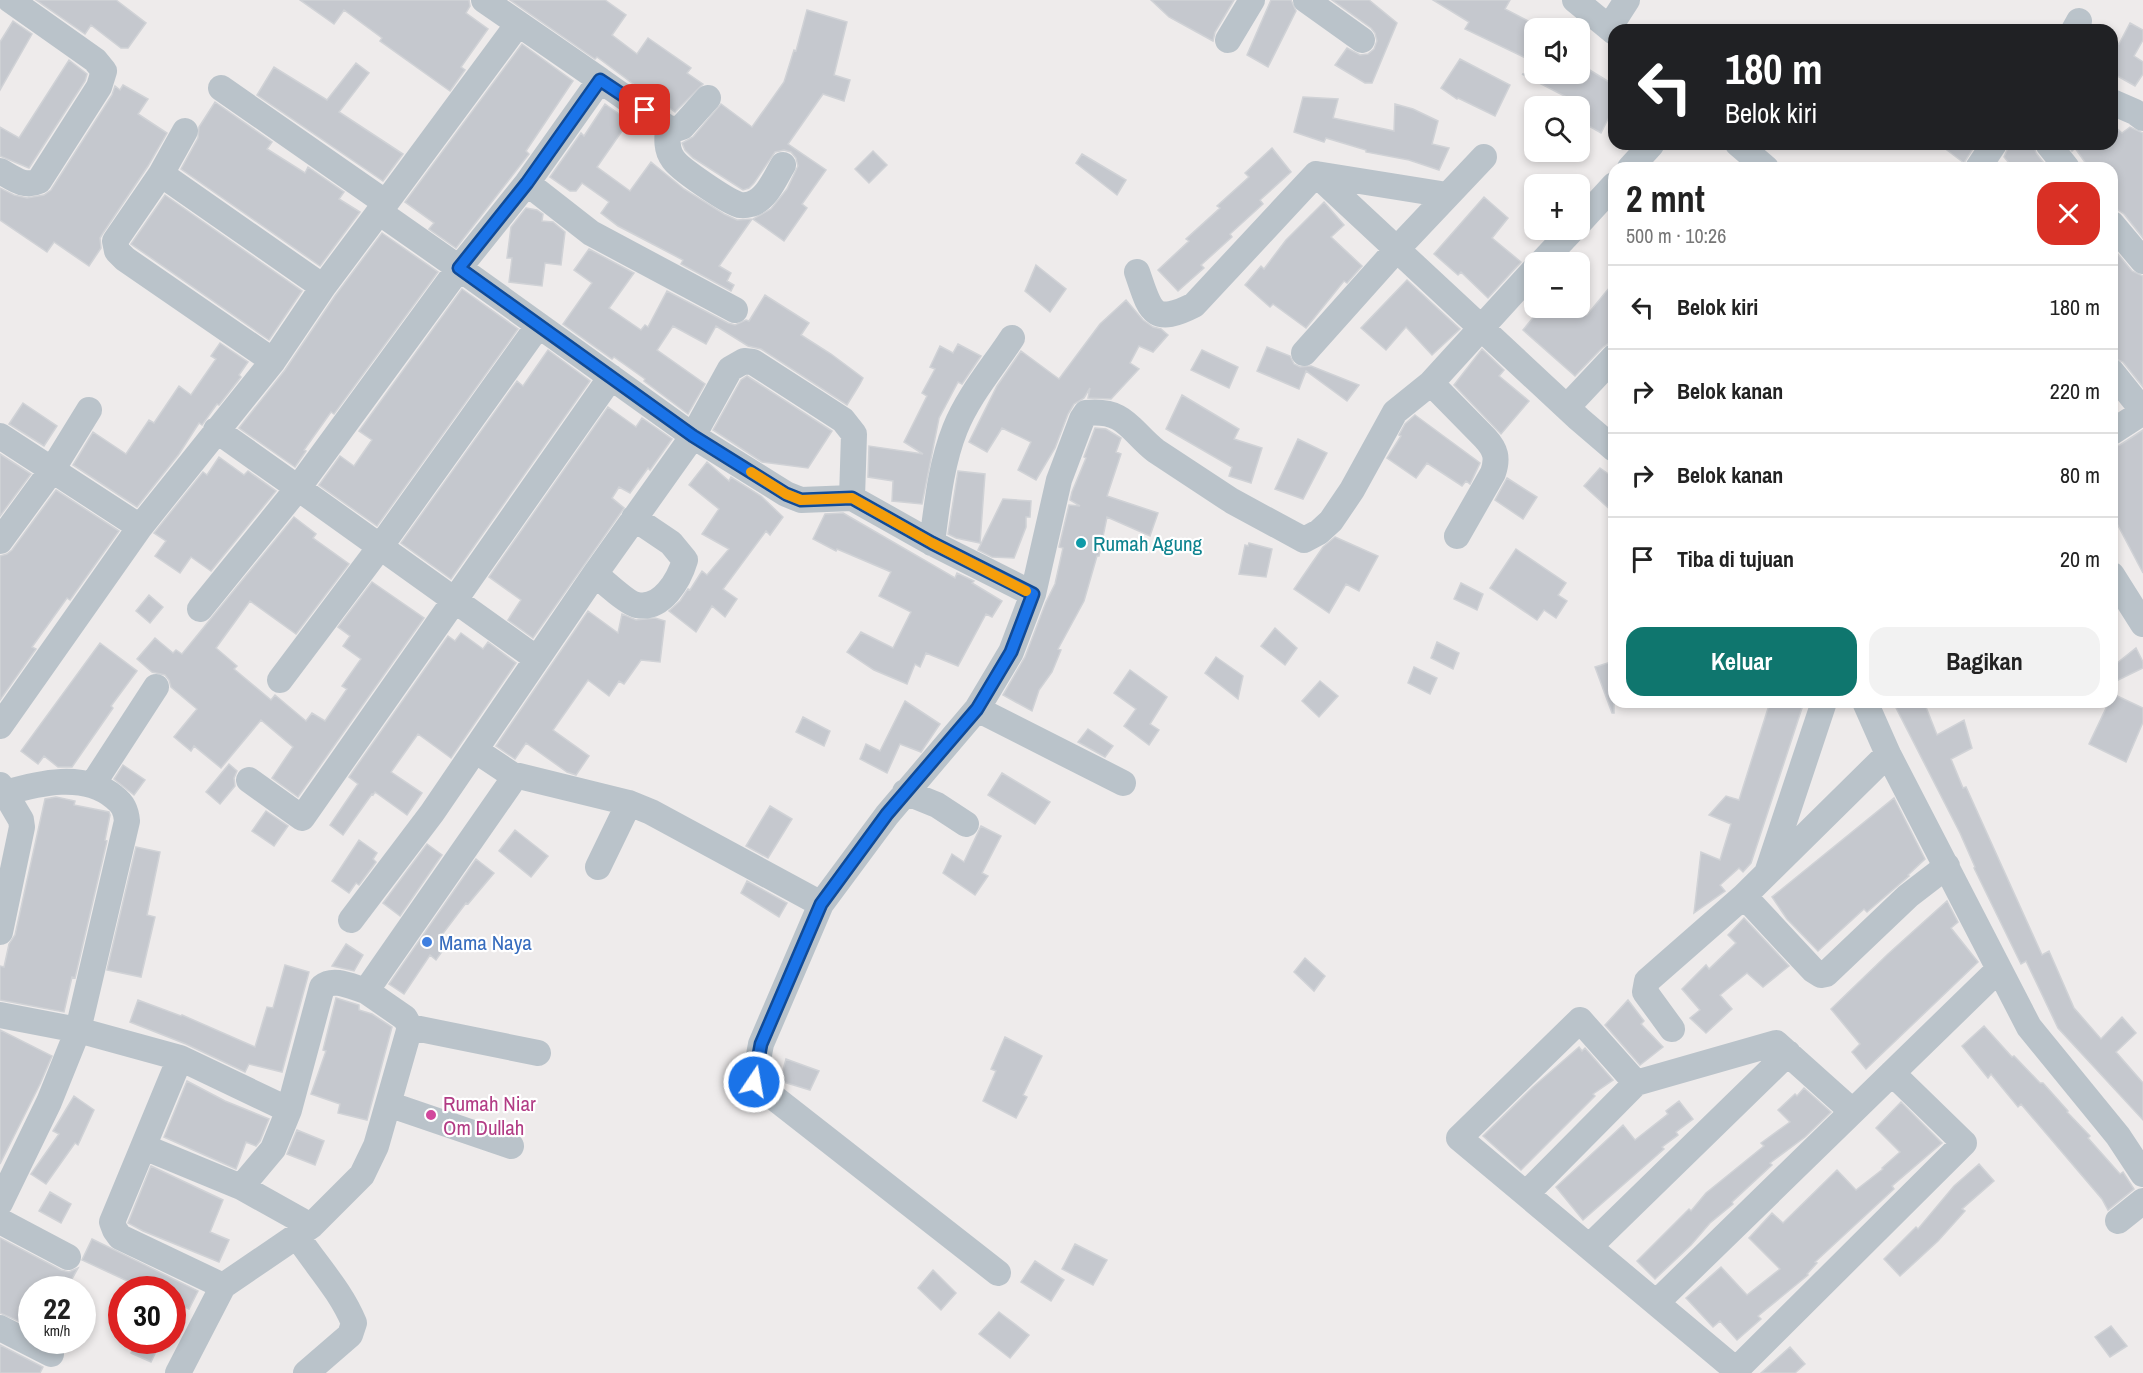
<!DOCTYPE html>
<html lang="id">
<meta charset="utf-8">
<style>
:root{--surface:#fff;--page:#f2f2f2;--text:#222;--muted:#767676;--line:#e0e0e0;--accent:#0f766e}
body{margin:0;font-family:"Archivo Narrow",sans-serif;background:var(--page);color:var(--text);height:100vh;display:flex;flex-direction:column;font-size:22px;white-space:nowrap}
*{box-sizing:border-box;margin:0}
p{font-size:20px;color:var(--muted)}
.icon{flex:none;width:33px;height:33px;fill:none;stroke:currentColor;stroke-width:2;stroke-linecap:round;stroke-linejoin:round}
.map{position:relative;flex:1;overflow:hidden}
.sheet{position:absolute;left:1608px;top:162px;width:510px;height:546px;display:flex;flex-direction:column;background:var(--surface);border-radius:18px;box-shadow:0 3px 9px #0003}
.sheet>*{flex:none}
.hud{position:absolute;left:1608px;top:24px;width:510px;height:126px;border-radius:18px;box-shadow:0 3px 9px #0003;background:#202124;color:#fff;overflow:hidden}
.controls{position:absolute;left:1524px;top:18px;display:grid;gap:12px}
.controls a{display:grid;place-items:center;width:66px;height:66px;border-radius:12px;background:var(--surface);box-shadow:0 3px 9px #0003;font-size:30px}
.speed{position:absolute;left:18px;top:1276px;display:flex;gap:12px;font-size:30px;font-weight:700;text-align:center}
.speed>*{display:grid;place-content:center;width:78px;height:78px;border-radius:50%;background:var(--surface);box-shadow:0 3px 9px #0003;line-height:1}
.speed small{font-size:15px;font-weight:400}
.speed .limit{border:9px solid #d22;background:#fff;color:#111}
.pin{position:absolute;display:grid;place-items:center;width:51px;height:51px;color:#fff;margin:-26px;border-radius:12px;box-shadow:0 3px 9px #0006}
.me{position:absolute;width:66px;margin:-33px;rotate:12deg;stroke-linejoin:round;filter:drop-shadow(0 0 4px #0008)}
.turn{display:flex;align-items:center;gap:21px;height:126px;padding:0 18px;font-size:27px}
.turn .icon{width:78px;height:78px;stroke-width:2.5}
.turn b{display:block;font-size:42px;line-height:51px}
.round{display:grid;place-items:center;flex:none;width:63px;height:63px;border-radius:18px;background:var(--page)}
.head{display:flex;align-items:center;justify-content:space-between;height:102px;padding:0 18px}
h1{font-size:36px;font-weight:700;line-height:45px}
.button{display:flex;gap:12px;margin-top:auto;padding:12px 18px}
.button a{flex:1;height:69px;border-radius:18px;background:var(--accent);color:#fff;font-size:24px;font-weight:700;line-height:69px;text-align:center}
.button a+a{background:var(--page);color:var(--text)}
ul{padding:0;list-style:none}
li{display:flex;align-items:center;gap:18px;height:84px;padding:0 18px;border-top:2px solid var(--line)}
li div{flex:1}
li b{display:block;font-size:22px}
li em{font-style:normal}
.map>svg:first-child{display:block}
.building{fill:#c5c8ce;stroke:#d0d2d6;stroke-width:1.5}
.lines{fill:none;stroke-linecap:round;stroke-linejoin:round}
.minor{stroke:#bac3ca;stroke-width:26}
.route-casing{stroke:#114b97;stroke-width:15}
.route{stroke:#1a73e8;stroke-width:10}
.slow{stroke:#f59e0b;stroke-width:10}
.culture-dot{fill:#0f9aa8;stroke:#fff;stroke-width:2}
.shop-dot{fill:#3f7fe0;stroke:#fff;stroke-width:2}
.hotel-dot{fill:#d1479c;stroke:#fff;stroke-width:2}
.labels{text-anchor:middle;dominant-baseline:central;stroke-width:4.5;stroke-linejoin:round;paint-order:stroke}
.culture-label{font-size:21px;fill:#0d838f;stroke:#fff;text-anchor:start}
.shop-label{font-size:21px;fill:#366cbe;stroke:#fff;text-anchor:start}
.hotel-label{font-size:21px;fill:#b23c85;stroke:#fff;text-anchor:start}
</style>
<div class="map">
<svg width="2143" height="1373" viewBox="0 0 2143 1373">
<rect width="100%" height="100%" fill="#eeebeb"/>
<path class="building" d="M36,0H116L146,23L128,48H121L91,25L85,34Z
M300,0H469L470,6L466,13L488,29L461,67L465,70L450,91L380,41L382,38L344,10L334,24Z
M510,0H605L626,15L612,35L637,54L648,38L691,68L687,73L703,84L675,112L660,101L659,103L597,57L595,59Z
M1151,0H1234L1215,32L1213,41L1169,17Z
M1271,0H1291L1296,11L1268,67L1247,55Z
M1332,0H1369L1397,23L1372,83H1365L1335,65L1347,48L1360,55L1368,54L1374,49L1377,41L1375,33L1371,28Z
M1433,0H1510L1505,9L1534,24V62L1465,29L1469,22Z
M807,10L847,22L834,75L850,80L844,101L823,94L788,144L826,170L802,204L807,208L784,241L753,219L771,209L787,189L798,166L796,158L791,152L784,150L775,152L754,183L749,188L743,190L693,158L685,150L682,143L693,137L721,104L752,127L784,82L794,50L796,51Z
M13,21L32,34L0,90V42Z
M2130,23L2143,30V40L2134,56L2143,62V74L2135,86L2112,73V40L2119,44Z
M522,44L573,81L526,151L529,154L456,248L429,229L434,223L405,202Z
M1460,59L1510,85L1495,116L1458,98L1457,99L1441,88Z
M69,60L87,74L85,81L29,168L0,156V127L19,138Z
M356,63L369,73L339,112L403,154L383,181L257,95L274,67L327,100Z
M1580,64L1614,85V107L1601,133L1580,121V104L1522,74H1580Z
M123,85L148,99L138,114L167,133L148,166L103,233L100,238L101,248L89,266L54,242L47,252L0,220V188L14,195L27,198L44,195L51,190L112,95L115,86L120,90Z
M1303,97L1338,99L1333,118L1394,131L1395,104L1413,109L1438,121L1432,144L1449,148L1439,170L1409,160L1366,152V150L1326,138L1324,142L1294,132Z
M215,102L272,142L267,149L305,173L308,167L344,192L339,199L360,212L320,266L181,169L198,138L199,127Z
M605,104L629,121L597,167L630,191L651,162L684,189L724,214L737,220L752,219L719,266L731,273L727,281L734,285L731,291L681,264L683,260L618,226L601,213L609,202L582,183L576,191H570L550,177L581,133L584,136Z
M2112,124L2122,133L2130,127L2143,133V238L2124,214L2118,210L2112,209V168H2089L2075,148L2072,151L2067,144H2112Z
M1939,144H1970L1974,147L1964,163Z
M2013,144H2033L2036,153L2048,168H2013L2004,157L2008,148Z
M1272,148L1291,172L1260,200L1263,204L1230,234L1232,237L1201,265L1204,268L1178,291L1158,270L1189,241L1186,239L1220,208L1217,206L1249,177L1245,173Z
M873,151L887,165L869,183L855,169Z
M1082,154L1126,180L1117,195L1076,163Z
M165,195L302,291L269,340L131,244Z
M1484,197L1508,218L1492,238L1521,262L1488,298L1461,272L1458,275L1434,254Z
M1324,202L1344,225L1331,237L1362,266L1347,283L1344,281L1306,328L1273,304L1270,307L1245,285L1261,266L1264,269L1286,240Z
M526,208L537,210L543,214L542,221L553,222L565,232L561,265L545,263L542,286L509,282L512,258H507L511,227Z
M382,233L438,272L334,414L331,412L304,450L306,451L295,467L239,428L285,370L335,296Z
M2112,247L2132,271L2143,276V387L2123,362L2112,357Z
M589,249L634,273L609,308L641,330L645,325L648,327L667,291L728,323L735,325L746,320L749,321L765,295L809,323L801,335L831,354L863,378L860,384L847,405L761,349L748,346L716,326L706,344L673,326L657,350L705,384L688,414L644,381L645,379L614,357L612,359L563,324L592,283L574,270Z
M1036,265L1066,289L1050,312L1025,291Z
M1407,280L1460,329L1432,355L1406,327L1386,350L1361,328Z
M1614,282V340L1603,347L1575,376L1523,330L1541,308H1578L1587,315Z
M462,289L518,329L377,526L319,485L340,456L354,466L372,440L359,431Z
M1126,300L1143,320L1153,327L1161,329L1168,335L1153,352L1139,346L1130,363L1139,369L1111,399L1088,398L1090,388L1084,398L1074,404L1068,414L1055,448L1036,480L1018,470L1031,442L1002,428L987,452L969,442L997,386L1021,351L1059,379L1100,324Z
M220,343L248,362L239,375L241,377L219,405L217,404L202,425L199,423L179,454L137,507L73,465L93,432L126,454L149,420L154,423L179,386L191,395L216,359L211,356Z
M958,344L981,356L962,384L958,382L939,418L922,504L892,501L893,481L868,477L869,446L923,454L904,442L927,396L922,393L935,369L930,367L940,346L953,353Z
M1267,347L1290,356L1294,364L1300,367L1311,366L1359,385L1347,401L1306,371L1299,389L1257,371Z
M1482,349L1504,370L1499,376L1529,401L1501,434L1454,385Z
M548,350L590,381L451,579L401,543L517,381L523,386Z
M1202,350L1238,367L1229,388L1191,370Z
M747,376L832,431L808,468L762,462L713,430L741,380Z
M1182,395L1239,429L1234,439L1262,448L1251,483L1229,476L1232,467L1166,429Z
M23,403L57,426L44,446L9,424Z
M608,407L636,427L642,418L672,439L650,470L648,468L630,493L619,487L612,498L624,508L533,638L508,620L521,600L489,577Z
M1415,415L1480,463L1470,484L1466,481L1462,486L1427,463L1416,478L1387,458L1401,436L1399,435L1405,424Z
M1095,428L1106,429L1121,438L1116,452L1121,454L1107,496L1158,513L1150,536L1107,517L1099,556H1097L1084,601L1058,649L1061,650L1052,672L1039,690L1032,711L1003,695L1025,657L1046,602L1055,584L1063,548L1059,547L1069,505L1080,506L1070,500L1072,492L1086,458L1084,457Z
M2143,430V573L2112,514V447L2120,445Z
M1298,439L1327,453L1303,499L1275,489Z
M0,454L31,474L0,516Z
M219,457L244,475L248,471L276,491L211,571L191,557L180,573L155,556L166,541L154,533L203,472L207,475Z
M707,462L729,481L731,477L761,496L783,517L770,535L766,531L723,589L737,599L725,617L712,606L696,632L669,611L680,601L688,589L690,590L702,571L707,575L729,549L702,534L719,509L689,485Z
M1600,468L1614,478V513L1584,486Z
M958,471L985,474L980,543L956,538L948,534Z
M1507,478L1537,497L1523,519L1495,500Z
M56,490L119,531L70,600L67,598L32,647L36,649L0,700V556L7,554L12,550Z
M1003,499L1031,501L1030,517H1026V527L1014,558L992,557L978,550Z
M843,513L955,578L957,573L974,581L972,583L1002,601L992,617L986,614L958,666L926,653L920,667L915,664L907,684L874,670L847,652L861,632L893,648L911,612L879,596L891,572L837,549L836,551L813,539L825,514Z
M294,517L316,534L313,538L349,564L296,634L250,601L216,648L237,666L234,669L271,700L275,695L306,721L312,713L325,721L347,689L342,686L361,659L343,646L350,636L338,627L372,582L424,618L298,797L272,778L293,747L261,720L221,768L194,746L191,751L174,737L197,709L171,687L169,680L165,675L152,672L137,659L155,638L173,653L176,650L182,654Z
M1335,537L1378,556L1359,591L1346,584L1329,613L1294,589L1323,547Z
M1249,543L1272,549L1266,577L1239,574L1245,545L1248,546Z
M1516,549L1566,583L1558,595L1567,601L1556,618L1544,610L1537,620L1490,588Z
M1461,583L1483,594L1477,610L1454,599Z
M149,595L163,607L150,623L136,611Z
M588,611L618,633L622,614L636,620L655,618L665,621L660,662L641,660L624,684L619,681L609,696L588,680L553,730L589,756L576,775L567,772L526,743L515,759L496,746Z
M1275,628L1297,648L1285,665L1261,646Z
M461,633L483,649L488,642L516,663L451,758L418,734L391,772L422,793L407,815L375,792L373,795L372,794L343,835L330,825L358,784L349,777L448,636L455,641Z
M1437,642L1459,653L1453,669L1431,658Z
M100,643L137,671L111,706L113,708L72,767H58L44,756L38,764L21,751Z
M2136,648L2143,662V668L2112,683V667Z
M1216,657L1243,676L1238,699L1205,673Z
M1614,661V713H1612L1595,667Z
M1414,667L1437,678L1430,694L1408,683Z
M1130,670L1167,697L1150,724L1159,730L1149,745L1124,726L1136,709L1114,693Z
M1320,681L1338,696L1319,717L1302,701Z
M2113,694L2143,708V722L2126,762L2089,744L2109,702H2112Z
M905,701L940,724L921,752L900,744L887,773L860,759L866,744L880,751Z
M1770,702H1804L1751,863L1743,872L1739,868L1720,885L1725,891L1694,913L1701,852L1720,860L1731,824L1709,815L1726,796L1739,800Z
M1893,702H1924L1937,735L1964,720L1972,748L1951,759L1963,788L1966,787L2042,955L2049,951L2074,1008L2101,1039L2122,1017L2136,1033L2116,1052L2143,1083V1120L2058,1028L2026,961L2021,964L1974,868L1975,867L1960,833Z
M803,717L830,731L824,746L796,732Z
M1088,729L1113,746L1105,757L1078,742Z
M229,764L237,771L234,778L235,786L220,804L206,792Z
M123,765L145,780L134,795L114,779Z
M1002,773L1050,802L1035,824L988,795Z
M56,797L75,801L74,805L109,812L110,815L105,840L107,841L75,978L72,977L64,1012L0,1000V966L4,967L9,944L15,935L45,799Z
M1894,798L1925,859L1908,875L1909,876L1867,912L1864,909L1818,951L1787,919L1772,897Z
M770,806L792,819L768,858L746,846Z
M266,811L288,826L274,846L252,831Z
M981,826L1001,836L982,873L988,876L975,895L943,873L952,854L964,862Z
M515,830L548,856L531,877L499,851Z
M359,840L377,853L373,859L376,862L359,885L356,883L349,893L332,881Z
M427,844L442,855L400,916L383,903Z
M136,847L160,852L147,915L155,917L141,977L107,970Z
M476,859L494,873L468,904L466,903L438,940L446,946L436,960L430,955L404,994L389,984Z
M747,881L787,903L779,917L741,893Z
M1947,901L1958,922L1951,928L1978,962L1866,1069L1852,1052L1860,1044L1831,1009L1888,954Z
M1744,918L1789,966L1763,987L1747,973L1720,995L1732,1009L1706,1033L1690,1018L1700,1010L1682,989L1706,965L1709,969L1736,943L1728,935Z
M346,944L363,955L354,971L332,966Z
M1305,958L1325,976L1314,991L1294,972Z
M285,965L309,972L282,1072L249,1064L245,1072L186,1044L130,1022L138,1000L181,1016L182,1015L255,1047L267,1007L273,1008Z
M336,998L359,1005V1010L372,1014L392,1027L367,1120L338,1113L340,1104L311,1094L326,1051L323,1050Z
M1628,1000L1644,1021L1641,1024L1663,1047L1640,1065L1605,1025Z
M1984,1026L2012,1057L2014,1056L2040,1083H2043L2068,1111L2067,1112L2090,1136L2088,1138L2120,1174L2123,1172L2134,1189L2108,1210L2102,1199L2021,1104L2018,1107L1991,1074L1988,1078L1962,1046Z
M0,1030L52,1056L40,1084L0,1164Z
M1005,1037L1042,1056L1023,1095L1027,1097L1016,1118L983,1101L996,1071L991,1069Z
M1579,1047L1582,1051L1585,1048L1613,1080L1593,1094L1595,1096L1521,1170L1483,1136L1533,1087Z
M786,1059L819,1071L810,1090L780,1081Z
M187,1081L225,1101L269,1119L260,1141L256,1146L246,1142L236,1169L164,1137Z
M1804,1088L1831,1112L1805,1137L1770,1163L1772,1165L1732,1202L1733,1204L1710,1223L1691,1245L1655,1279L1637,1261L1689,1209L1691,1211L1706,1193L1764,1146L1761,1143L1790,1122L1778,1110L1795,1094L1797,1096Z
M74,1096L94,1110L78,1145L75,1143L46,1184L31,1174L59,1134L53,1131Z
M1679,1101L1693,1119L1676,1132L1678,1135L1662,1147L1664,1149L1583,1220L1556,1187L1623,1125L1635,1140L1668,1114L1666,1111Z
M1901,1102L1942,1143L1892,1186L1894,1189L1815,1262L1817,1263L1807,1274L1808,1275L1758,1316L1761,1319L1737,1340L1720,1321L1713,1327L1686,1298L1721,1267L1747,1295L1780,1269L1749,1238L1772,1213L1783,1223L1837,1170L1856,1190L1883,1169L1882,1168L1900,1152L1876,1128Z
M297,1130L324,1141L315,1165L287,1154Z
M1979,1164L1994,1181L1962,1209L1965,1211L1938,1241L1900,1276L1884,1259L1916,1227L1918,1229L1954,1186Z
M151,1166L223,1200L210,1232L229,1240L219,1262L143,1231L128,1223Z
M50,1192L71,1204L61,1223L39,1211Z
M0,1238L61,1270L69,1272L78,1268L66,1290H32V1327L0,1313Z
M92,1239L198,1291L189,1309L172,1301V1290H150L137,1283L136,1285L82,1260Z
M1075,1244L1107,1260L1093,1285L1062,1269Z
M1035,1261L1064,1280L1051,1301L1021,1282Z
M933,1270L956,1293L941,1310L918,1288Z
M999,1312L1029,1335L1010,1358L979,1334Z
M2111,1326L2127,1346L2110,1357L2095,1337Z
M136,1341H161L151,1362L131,1353Z
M0,1345L43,1367L40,1373H0Z
M1790,1347L1805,1364L1795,1373H1761Z"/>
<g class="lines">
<path class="minor" d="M484,0L600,80
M1306,0L1362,40
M1575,0L1614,32
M1609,28L1627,0
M2074,30L2079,21
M1228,40L1252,0
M221,88L386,203
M2112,102L2135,112L2143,118
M668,128L676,129L682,127L708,98
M1738,144L1766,168
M2048,144L2067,168
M783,165C775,178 767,199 751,204C747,205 741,206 737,204C726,200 679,169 673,159C666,150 667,138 668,128L600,80L527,183L459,268L693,436L786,494L801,500L852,498L932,543L1033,594
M1630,168L1651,145
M1978,168L1994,144
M0,171C13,178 24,188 39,181L99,87L104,71L95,60L10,0
M161,174L185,131
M1316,174L1579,419L1614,449
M1316,174L1447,195
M527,183L591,233L735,310
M1580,222L1614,185
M2112,224L2143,261
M1542,262L1572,230
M1137,272C1150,309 1151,327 1194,305L1316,174
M1304,353L1397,249L1484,157
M273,361L125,259L117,251L115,241L161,174L323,287
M2112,372L2143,411
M1431,383L1485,438C1496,450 1498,458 1493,473L1457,536
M1567,407L1614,357
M216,430L298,488L459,268L379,212L518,24
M2112,432L2143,412
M0,436L140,527L273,361L323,287L379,212
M0,541L52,470L89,410
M932,543C937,505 941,464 955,429C968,396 993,367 1012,338
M595,574C603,581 629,604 637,605C662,610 679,580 685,560L671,543L634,518
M2112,575L2143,624
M200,609L298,488L537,659
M280,680L380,547L538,326
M1865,702L1888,754L2029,1027L2118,1136L2143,1174
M977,709L887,815L821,904L761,1044L754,1082L998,1273
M0,726L140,527
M511,774L629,803L651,812L821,904
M249,780L302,818L611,377
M1123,783L977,709L1011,652L1033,594L1059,480L1082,419L1086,413C1126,409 1130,431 1156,451L1232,501L1304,540L1319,532L1331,521L1352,490L1395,412L1431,383L1534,270
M93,784L156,687
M0,785L5,793C39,783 84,772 114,797C123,804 126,810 127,821L78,1030L49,1102L0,1203
M905,792L937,805L966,824
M598,867L629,803
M1768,870L1824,702
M1744,896L1813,970L1821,975L1826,974L1908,896L1947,866
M351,920L432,813L595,574L693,436L730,369L744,361L753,362L843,420L854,434L852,498
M0,932L22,827L21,820L5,793
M0,1015L78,1030L180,1058
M410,1027L538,1053
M1672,1029L1645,992L1647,981L1744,896L1888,754
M388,1104L511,1146
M289,1110L273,1149L241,1187L311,1226L362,1175L376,1146L410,1027L405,1018L366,991L510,784L511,774L475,750
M1852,1111L1776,1043L1636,1083L1580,1020L1459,1138L1736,1370L1964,1143L1892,1073
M144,1147L241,1187
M1526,1194L1636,1083
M0,1221L68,1257
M2118,1221L2143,1201
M297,1236C316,1265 341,1291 354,1323L350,1335L306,1373
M1589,1247L1788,1053
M223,1286L120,1237L115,1230L112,1222L180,1058L289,1110L322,987C334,977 352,987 366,991
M1656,1303L1999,969
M0,1328L51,1354
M178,1373L223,1286L311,1226"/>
</g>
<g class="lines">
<g class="route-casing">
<path id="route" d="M645,110L600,80L527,183L459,268L693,436L786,494L801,500L852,498L932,543L1033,594L1011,652L977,709L887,814L821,904L761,1044L754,1082"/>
</g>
<use href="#route" class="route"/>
<path class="slow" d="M751,472L786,494L801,500L852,498L932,543L1026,591"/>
</g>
<circle class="culture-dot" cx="1081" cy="543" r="6"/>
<circle class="shop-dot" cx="427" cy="942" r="6"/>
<circle class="hotel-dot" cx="431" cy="1115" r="6"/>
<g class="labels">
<g class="culture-label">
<text x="1093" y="543">Rumah Agung</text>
</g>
<g class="shop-label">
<text x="439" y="942">Mama Naya</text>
</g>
<g class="hotel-label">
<text x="443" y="1103">Rumah Niar<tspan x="443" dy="24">Om Dullah</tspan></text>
</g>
</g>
</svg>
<div class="controls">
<a><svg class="icon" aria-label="sound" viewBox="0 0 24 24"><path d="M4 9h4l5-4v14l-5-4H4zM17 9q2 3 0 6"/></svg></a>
<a><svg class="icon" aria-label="search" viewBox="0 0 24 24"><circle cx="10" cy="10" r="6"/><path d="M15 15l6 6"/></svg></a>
<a>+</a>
<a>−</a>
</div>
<div class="speed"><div>22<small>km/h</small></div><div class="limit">30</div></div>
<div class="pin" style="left:645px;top:110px;background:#d93025"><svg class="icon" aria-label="arrive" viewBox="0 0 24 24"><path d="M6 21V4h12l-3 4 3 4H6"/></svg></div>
<svg class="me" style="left:754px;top:1082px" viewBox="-20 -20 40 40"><circle r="17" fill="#1a73e8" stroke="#fff" stroke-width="3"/><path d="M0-11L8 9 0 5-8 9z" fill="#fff"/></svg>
<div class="hud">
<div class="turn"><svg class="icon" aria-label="left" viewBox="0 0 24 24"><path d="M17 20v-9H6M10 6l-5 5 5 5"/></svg><div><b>180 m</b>Belok kiri</div></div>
</div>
<section class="sheet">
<div class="head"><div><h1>2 mnt</h1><p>500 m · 10:26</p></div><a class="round" style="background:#d93025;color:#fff"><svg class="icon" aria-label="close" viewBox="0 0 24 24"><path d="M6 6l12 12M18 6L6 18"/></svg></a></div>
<ul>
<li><svg class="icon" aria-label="left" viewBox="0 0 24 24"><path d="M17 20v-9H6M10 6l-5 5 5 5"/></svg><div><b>Belok kiri</b></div><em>180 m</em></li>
<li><svg class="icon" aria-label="right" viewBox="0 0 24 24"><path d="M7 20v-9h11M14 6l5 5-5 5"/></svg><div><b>Belok kanan</b></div><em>220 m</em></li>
<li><svg class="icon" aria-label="right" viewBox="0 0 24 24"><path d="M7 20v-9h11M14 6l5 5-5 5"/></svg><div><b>Belok kanan</b></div><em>80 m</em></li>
<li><svg class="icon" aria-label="arrive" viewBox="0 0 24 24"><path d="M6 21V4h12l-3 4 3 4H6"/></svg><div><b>Tiba di tujuan</b></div><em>20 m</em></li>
</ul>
<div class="button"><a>Keluar</a><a>Bagikan</a></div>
</section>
</div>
